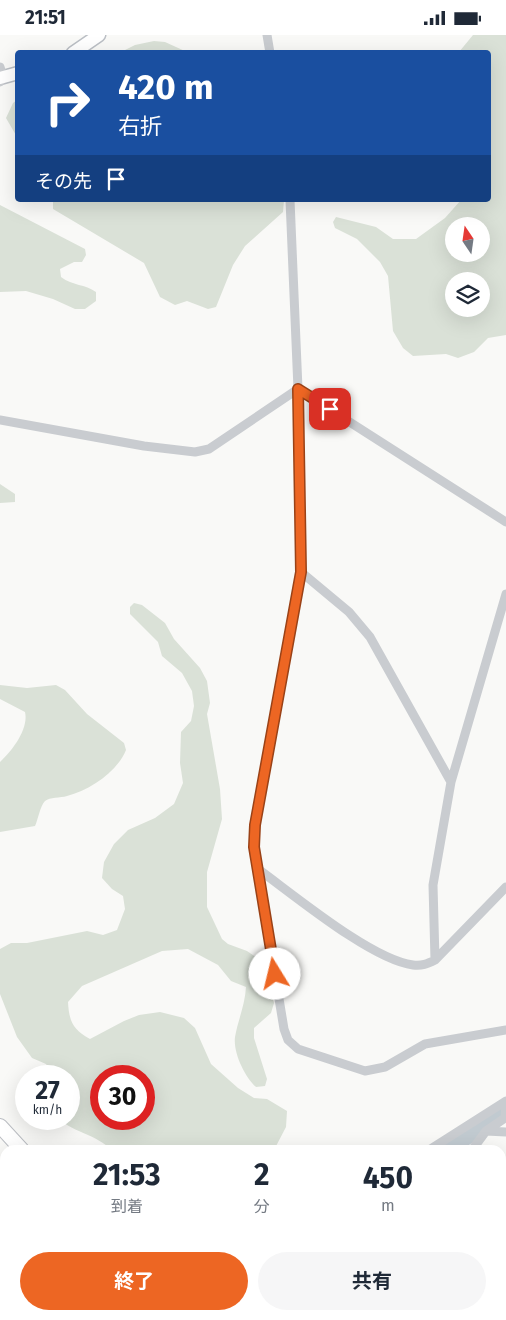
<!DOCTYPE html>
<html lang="ja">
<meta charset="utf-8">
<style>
:root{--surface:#fff;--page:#f6f6f7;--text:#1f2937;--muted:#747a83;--accent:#ed6623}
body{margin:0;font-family:"Fira Sans","Noto Sans JP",sans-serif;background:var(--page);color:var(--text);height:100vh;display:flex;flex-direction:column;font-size:19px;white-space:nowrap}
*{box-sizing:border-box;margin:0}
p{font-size:16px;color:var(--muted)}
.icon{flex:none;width:28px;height:28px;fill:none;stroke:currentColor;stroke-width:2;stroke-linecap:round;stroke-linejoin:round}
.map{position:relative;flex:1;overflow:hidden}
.drawer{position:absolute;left:0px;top:1110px;width:506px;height:175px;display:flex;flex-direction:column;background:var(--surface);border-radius:15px 15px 0 0;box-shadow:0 5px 20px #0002}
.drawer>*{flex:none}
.guide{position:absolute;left:15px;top:15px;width:476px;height:152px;border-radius:5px;box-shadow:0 5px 20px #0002;background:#1a4fa0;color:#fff;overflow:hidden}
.needle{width:32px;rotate:347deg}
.controls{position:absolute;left:445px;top:182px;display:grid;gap:10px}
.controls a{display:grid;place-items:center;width:45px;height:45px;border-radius:50%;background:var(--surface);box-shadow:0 5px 20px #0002;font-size:25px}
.speed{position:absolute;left:15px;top:1030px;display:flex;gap:10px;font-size:25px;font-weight:700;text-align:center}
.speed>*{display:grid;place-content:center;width:65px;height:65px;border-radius:50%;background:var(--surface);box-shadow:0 5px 20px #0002;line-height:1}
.speed small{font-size:12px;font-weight:400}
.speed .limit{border:8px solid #d22;background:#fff;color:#111}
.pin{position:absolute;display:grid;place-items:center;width:42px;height:42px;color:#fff;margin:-21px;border-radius:10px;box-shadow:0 2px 8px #0006}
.me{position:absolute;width:55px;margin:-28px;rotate:351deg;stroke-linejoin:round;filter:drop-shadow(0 0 4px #0008)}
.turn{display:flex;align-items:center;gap:18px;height:105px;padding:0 20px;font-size:22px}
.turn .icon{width:65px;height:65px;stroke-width:2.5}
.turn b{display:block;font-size:35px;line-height:42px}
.then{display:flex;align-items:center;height:48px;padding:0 20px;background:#0003;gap:10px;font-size:19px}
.eta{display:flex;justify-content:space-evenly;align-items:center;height:85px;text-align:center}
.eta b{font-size:30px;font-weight:700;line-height:35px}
.cta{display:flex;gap:10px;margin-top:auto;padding:10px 20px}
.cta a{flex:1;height:58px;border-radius:30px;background:var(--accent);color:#fff;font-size:20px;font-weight:700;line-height:58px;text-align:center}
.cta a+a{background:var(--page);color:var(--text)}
.status{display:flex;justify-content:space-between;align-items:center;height:35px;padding:0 25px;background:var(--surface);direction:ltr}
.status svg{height:14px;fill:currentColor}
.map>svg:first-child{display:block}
.green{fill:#dae1d7;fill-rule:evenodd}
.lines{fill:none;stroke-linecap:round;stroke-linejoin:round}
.river{stroke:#c1cad0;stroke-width:18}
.secondary-casing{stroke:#bbbfc5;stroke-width:15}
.primary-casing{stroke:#bcbfc4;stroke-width:16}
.street{stroke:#c9ccd0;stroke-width:9}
.secondary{stroke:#fff;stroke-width:12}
.primary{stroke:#fff;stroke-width:14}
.route-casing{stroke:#9a4217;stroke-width:12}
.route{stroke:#ed6623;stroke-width:9}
</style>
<div class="status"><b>21:51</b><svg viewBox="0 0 49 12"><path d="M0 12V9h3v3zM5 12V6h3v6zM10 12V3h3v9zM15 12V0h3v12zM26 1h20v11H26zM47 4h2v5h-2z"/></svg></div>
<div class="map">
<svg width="506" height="1285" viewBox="0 0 506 1285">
<rect width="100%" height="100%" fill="#f9f9f7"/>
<path class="green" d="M473,0H506V300L488,303L474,317L458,323L446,319L413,321L403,313L393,296L388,241L380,227L357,204L335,193L333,187L336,182L376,192L393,204H416L445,183L461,165H489V18L459,17ZM454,191H481V219H454ZM454,246H481V274H454Z
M154,6L165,7L187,17H121L135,10Z
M17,65V102L6,83L13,68Z
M53,165H284L283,177L245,211L233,230L216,272L208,274L187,266L175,270L160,262L144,228L53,174Z
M0,170L85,214L86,220L82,227H74L60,234L61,242C73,251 85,249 96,257V266L85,274H75L53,264L26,256L0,257Z
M0,449L15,459V467L0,468Z
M134,568L142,570L165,588L174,604L200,633L207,646L210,668L207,679L220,754L222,784L207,837V872L222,904L228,909L247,916L257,923L265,936L274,968L271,978L254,993V1003L267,1044L265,1051L256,1052C245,1042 233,1018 235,1002C238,985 245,970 246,952L231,946L218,930L188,914L162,916L82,951L68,967C69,986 73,995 90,1004L124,986L139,980L160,977L184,983L195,993L211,1029L238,1053L254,1063L267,1064L287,1076L286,1092L274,1115H112C95,1099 75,1098 59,1084H69V1041H54L46,1029L32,1023L17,1002L0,959V914L11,908H27L87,896L103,900L117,895L125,874L123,861L112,854L102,843L104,827L114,809L128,795L155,783L174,769L183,748L180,728L181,697L191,686L194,671L192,656L182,638L162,621L158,607L130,579V572ZM101,1041H144V1084H101Z
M0,650L27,653L56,650L65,655L87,679L124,708L126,715C117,737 90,755 67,761C60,763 50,762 45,766C40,771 38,785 35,791L0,797V727C12,716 29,694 25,677L0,664Z
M501,1188L506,1191V1285H326L330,1280H501Z
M0,1192L5,1195V1280H25L24,1285H0Z
M135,1280H223C216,1285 163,1285 150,1285C145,1285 140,1282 135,1280Z"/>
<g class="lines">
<path class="river" d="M445,1115L500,1079
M271,1280L272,1285"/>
<g class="secondary-casing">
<path id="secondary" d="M73,18L99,0
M0,43L18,38"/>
</g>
<g class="primary-casing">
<path id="primary" d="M0,1091L22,1115
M73,1280L74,1285"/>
</g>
<path class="street" d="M267,0L270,18
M0,32L3,42L0,47
M290,165L298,354L301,537L255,790L254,812L284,994L288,1005L298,1014L365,1036L385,1032L425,1009L506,995
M298,354L506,487
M0,385L144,411L195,417L209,414L298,354
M301,537L349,577L370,602L451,747
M258,834C294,860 372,925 413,930C422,931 427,929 435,925L506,852
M435,925L433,850L451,747L506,559
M486,1096L506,1097
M429,1115L506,1066
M472,1115L486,1096L505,1083L506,1069
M91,1285L111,1281L130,1285
M228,1285L231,1280
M323,1285L326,1280"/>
<use href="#secondary" class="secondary"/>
<use href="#primary" class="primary"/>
</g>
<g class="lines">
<g class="route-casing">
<path id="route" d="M275,939L254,812L255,790L301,537L298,354L330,374"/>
</g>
<use href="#route" class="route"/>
</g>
</svg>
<div class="controls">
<a><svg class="needle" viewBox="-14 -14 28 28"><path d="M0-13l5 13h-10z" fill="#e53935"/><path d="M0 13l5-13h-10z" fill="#747a83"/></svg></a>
<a><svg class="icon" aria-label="layers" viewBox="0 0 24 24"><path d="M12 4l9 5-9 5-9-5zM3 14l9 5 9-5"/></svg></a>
</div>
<div class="speed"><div>27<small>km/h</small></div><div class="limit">30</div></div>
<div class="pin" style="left:330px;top:374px;background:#d93025"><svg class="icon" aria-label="arrive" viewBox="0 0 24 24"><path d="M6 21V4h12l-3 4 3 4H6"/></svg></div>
<svg class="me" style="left:275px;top:939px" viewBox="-20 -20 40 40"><circle r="19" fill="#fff"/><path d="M0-13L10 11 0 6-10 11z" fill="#ed6623"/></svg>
<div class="guide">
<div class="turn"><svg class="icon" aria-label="right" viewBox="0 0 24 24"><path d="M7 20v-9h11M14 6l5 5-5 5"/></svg><div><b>420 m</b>右折</div></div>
<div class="then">その先<svg class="icon" aria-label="arrive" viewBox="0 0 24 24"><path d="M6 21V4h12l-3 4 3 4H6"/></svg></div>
</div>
<section class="drawer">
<div class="eta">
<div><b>21:53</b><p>到着</p></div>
<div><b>2</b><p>分</p></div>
<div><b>450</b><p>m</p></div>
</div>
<div class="cta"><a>終了</a><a>共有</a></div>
</section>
</div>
